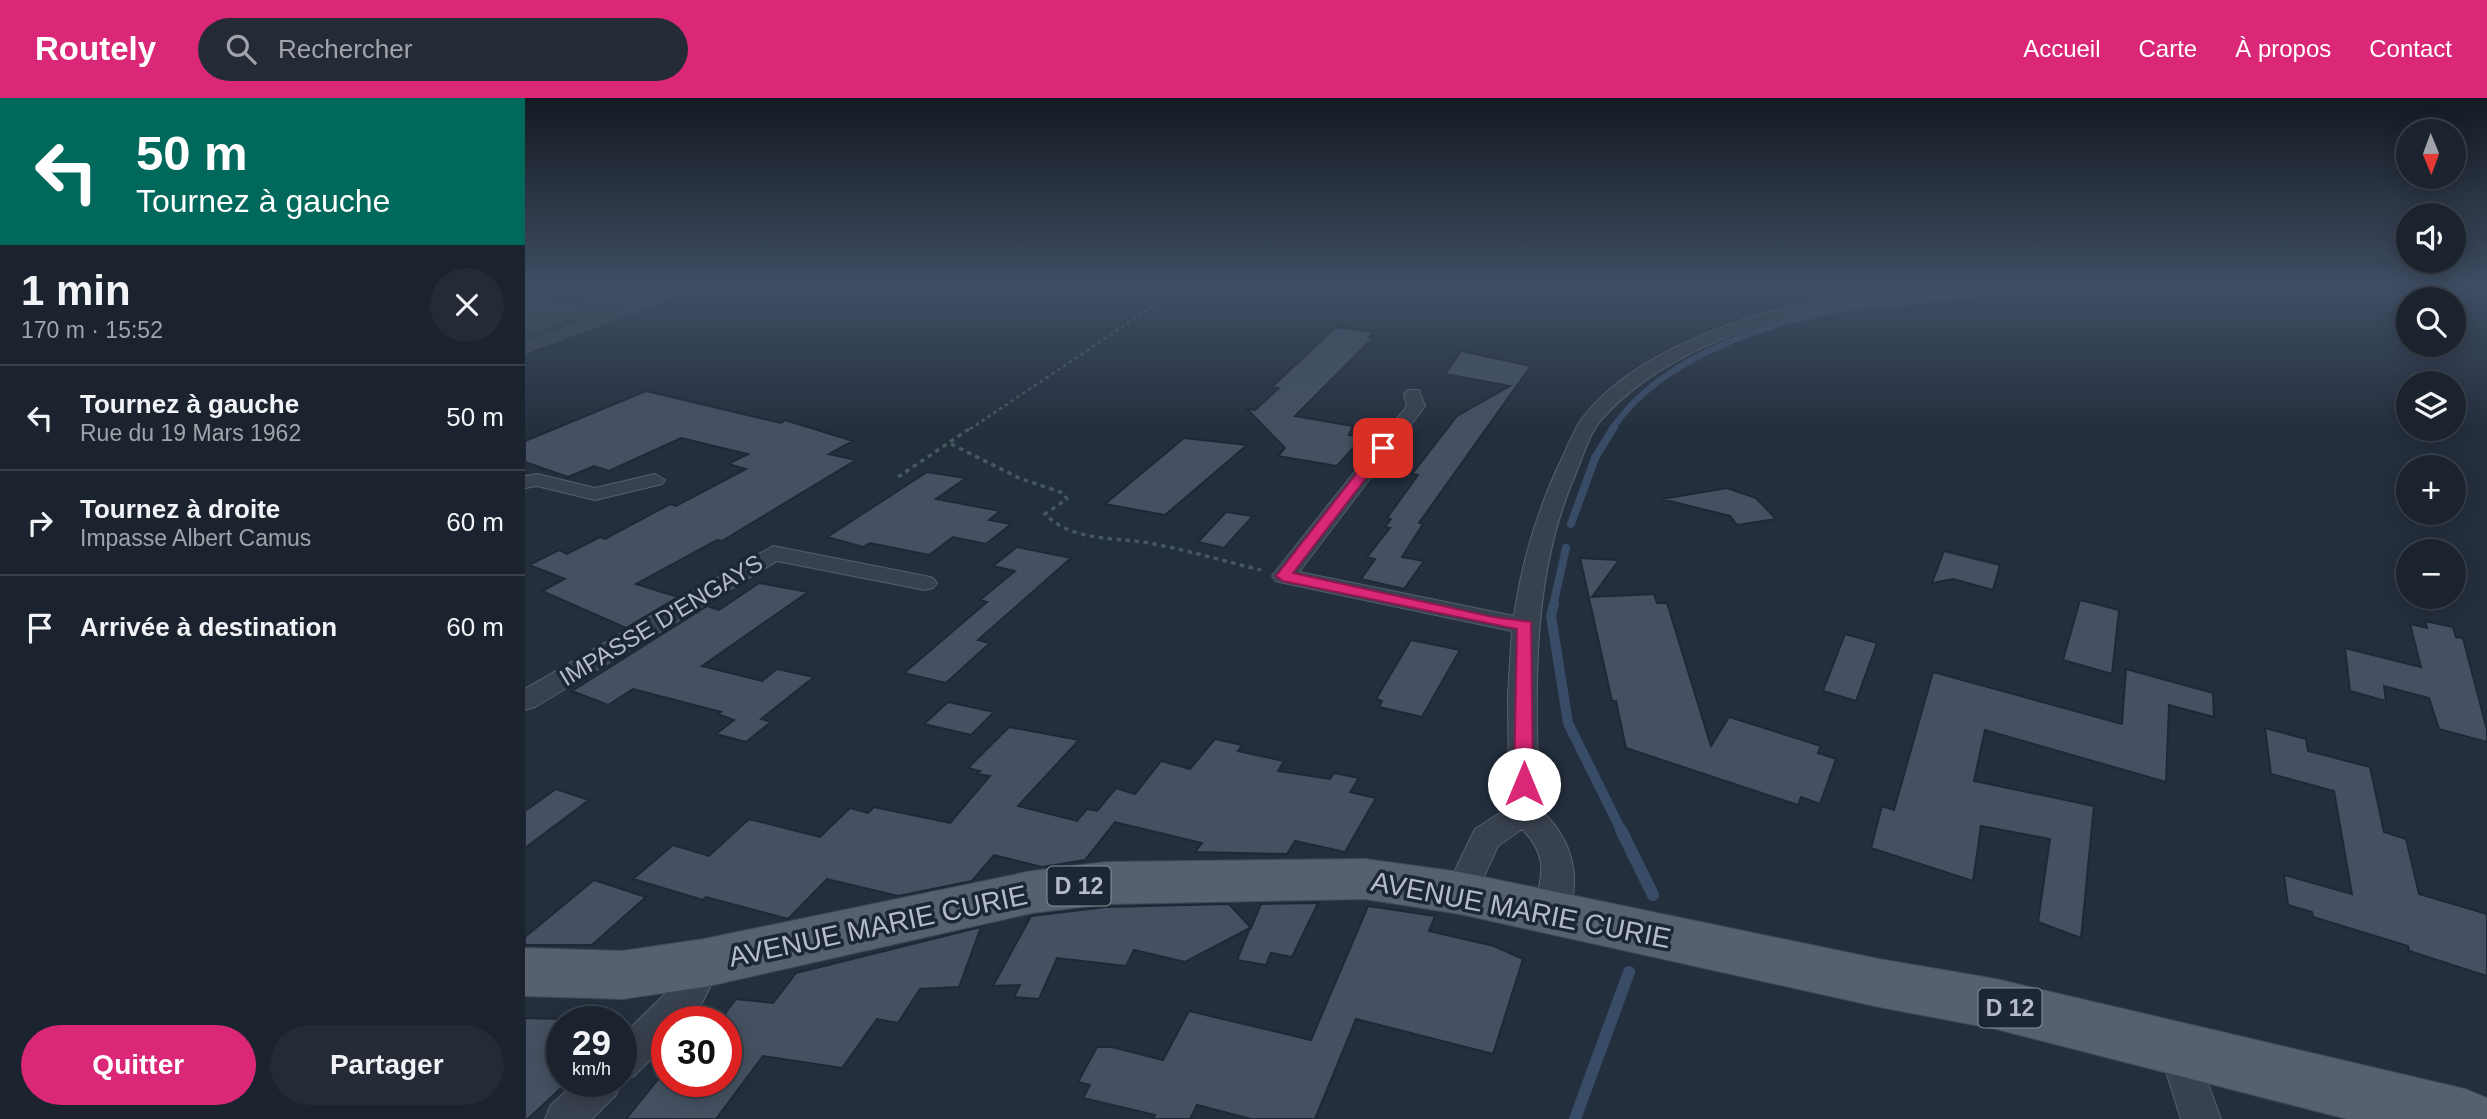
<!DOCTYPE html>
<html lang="fr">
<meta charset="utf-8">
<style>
:root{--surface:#1b232e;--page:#242b36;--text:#f1f3f6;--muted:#a0a4aa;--line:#39404a;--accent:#db2777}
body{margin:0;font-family:Helvetica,sans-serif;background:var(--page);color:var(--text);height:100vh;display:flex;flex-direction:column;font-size:26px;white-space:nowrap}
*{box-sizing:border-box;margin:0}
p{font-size:23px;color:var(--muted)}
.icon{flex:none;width:38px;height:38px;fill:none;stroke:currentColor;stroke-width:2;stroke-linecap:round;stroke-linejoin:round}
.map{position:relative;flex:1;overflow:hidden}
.side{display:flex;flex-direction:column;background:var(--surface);width:525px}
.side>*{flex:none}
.top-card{background:#00695c;color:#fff;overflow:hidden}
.needle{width:46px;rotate:179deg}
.fabs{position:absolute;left:1871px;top:21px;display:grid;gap:14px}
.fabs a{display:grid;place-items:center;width:70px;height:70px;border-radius:50%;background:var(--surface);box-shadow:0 4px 18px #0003,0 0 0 2px var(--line);font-size:35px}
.speed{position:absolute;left:21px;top:908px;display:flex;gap:14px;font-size:35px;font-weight:700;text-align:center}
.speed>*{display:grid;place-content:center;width:91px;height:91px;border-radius:50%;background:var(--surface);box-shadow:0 4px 18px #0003,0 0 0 2px var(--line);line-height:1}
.speed small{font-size:18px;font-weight:400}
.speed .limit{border:10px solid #d22;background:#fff;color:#111}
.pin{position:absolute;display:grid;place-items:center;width:60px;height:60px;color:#fff;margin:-30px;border-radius:14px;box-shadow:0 4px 10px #0006}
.me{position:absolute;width:77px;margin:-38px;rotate:0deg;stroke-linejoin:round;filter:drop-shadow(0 0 5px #0008)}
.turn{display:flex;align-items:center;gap:24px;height:147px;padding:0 21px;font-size:32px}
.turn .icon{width:91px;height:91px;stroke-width:2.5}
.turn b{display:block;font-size:49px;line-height:60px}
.round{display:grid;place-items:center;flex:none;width:74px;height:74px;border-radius:37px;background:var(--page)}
.summary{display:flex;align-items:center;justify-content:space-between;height:119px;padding:0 21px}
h1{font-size:42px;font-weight:800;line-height:52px}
.button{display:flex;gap:14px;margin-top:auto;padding:14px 21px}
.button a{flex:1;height:80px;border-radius:42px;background:var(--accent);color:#fff;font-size:28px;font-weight:800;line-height:80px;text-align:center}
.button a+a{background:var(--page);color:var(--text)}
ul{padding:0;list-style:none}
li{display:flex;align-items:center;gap:21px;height:105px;padding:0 21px;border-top:2px solid var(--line)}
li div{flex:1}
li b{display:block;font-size:26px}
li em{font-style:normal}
header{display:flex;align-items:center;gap:42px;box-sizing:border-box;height:98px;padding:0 35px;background:var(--accent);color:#fff}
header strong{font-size:33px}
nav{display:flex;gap:38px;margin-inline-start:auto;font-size:24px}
.search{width:490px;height:63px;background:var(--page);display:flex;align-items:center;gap:18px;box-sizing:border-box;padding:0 24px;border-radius:38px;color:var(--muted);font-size:26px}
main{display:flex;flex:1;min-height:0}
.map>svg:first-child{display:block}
.green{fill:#263c3f}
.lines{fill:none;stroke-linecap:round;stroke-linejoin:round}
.stream-far3{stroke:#394c67;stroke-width:6}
.stream-far2{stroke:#394c67;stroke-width:8}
.stream-far1{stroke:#394c67;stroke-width:10}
.stream{stroke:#394c67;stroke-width:12}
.building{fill:#455162;stroke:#1f2835;stroke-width:2}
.service-casing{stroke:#565f6c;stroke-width:10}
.minor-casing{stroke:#565f6c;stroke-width:2}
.primary-casing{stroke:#414a57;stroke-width:2}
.path-far1{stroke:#44595c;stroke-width:2.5;stroke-dasharray:3.5 3.5;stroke-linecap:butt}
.path{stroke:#44595c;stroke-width:3.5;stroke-dasharray:4.5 4.5;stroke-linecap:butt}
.service{stroke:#38414e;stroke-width:9}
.minor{fill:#38414e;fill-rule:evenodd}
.primary{fill:#56606e;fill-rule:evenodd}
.route{fill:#db2777;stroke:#8e194d;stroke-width:2}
.labels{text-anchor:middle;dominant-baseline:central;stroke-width:7;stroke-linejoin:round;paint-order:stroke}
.shield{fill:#1d2633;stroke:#878f9c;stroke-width:2}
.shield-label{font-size:23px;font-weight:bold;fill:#b4bcc9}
.street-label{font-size:24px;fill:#b4bcc9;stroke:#1d2633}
.near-street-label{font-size:28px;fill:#b4bcc9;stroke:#1d2633}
</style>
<header>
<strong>Routely</strong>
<div class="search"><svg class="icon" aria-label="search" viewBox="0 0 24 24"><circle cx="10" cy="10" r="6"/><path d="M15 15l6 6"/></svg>Rechercher</div>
<nav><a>Accueil</a><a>Carte</a><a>À propos</a><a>Contact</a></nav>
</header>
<main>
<section class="side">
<div class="top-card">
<div class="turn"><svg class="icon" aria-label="left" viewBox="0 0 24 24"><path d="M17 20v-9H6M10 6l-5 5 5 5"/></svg><div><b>50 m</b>Tournez à gauche</div></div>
</div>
<div class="summary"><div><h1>1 min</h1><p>170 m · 15:52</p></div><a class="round"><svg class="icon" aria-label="close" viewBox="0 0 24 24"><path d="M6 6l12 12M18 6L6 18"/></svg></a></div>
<ul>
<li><svg class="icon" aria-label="left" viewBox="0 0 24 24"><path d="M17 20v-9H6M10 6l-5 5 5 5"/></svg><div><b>Tournez à gauche</b><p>Rue du 19 Mars 1962</p></div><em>50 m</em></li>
<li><svg class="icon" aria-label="right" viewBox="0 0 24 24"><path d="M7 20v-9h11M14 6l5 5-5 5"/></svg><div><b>Tournez à droite</b><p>Impasse Albert Camus</p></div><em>60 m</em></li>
<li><svg class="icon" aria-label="arrive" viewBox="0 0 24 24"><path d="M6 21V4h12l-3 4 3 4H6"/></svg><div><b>Arrivée à destination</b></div><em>60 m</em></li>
</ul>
<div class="button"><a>Quitter</a><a>Partager</a></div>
</section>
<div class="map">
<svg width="1962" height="1021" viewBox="0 0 1962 1021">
<rect width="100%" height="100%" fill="#242f3e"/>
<path class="green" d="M0,191H173L0,255Z"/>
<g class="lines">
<path class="stream-far3" d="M1087,331C1138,255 1256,219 1341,208C1389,202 1437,201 1485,191"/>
<path class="stream-far2" d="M1046,426L1070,360L1089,329
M1028,508L1041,450"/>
<path class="stream-far1" d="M1029,506L1026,518L1043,625L1097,734"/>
<path class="stream" d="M1096,732L1128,797
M1050,1021L1104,874"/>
</g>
<path class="building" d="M811,229L849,234L844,239L848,240L770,318L828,328L824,337L838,339L812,368L753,358L760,350L722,311L730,312L754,290L747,289Z
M936,253L1006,268L894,425L898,426L877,459L899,463L879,491L836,481L850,461L842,459L865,430L860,429L866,421L862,420L893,377L887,376L932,318L985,288L920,276Z
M121,293L256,325L260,322L328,343L304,356L331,362L197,443L192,442L111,486L153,499L101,530L17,493L40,481L4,467L34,452L42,456L75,439L80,441L145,406L151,408L221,371L203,366L223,356L156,340L84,373L69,368L43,379L0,364V343Z
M659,340L722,347L640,417L580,406Z
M402,374L441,380L411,401L475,413L464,422L486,426L461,446L428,439L404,457L345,445L338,449L302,439Z
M1202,390L1231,400L1251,421L1212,427L1205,418L1137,401Z
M701,414L728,418L699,450L673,444Z
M492,449L546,460L453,542L465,545L421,585L379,575L462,504L455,502L490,473L468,468Z
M1419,453L1475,467L1468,492L1428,481L1407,485Z
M1055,460L1094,462L1067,499L1129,496L1132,505H1142L1186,648L1204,619L1296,648L1293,655L1311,661L1295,706L1276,699L1273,707L1101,650L1091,603H1087Z
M234,485L283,494L177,568L237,583L252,571L289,579L236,621L246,624L221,644L191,636L209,622L193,616L196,614L108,591L83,607L47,593L182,508L194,512Z
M1555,502L1594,512L1587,576L1538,562Z
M1900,523L1928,529L1931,539L1938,540L1962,632V644L1914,631L1904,600L1859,588L1861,603L1825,593L1820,550L1896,569L1885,526L1902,530Z
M1320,536L1352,545L1331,603L1298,593Z
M886,542L935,552L897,619L854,609L857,603L851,601Z
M1601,571L1688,595L1689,619L1644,607L1641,684L1460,632L1449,683L1569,708L1556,840L1513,824L1525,741L1456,728L1448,783L1346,750L1357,708L1369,712L1408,574L1597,626Z
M423,604L469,614L446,637L399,626Z
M484,629L554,642L493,708L552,723L562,711L572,713L591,690L610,696L636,663L665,671L690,641L717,647L713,653L759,663L753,673L805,681L809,675L834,680L825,694L851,700L820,754L770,743L762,756L670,754L677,745L590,724L560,762L517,769L469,757L447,783L373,798L302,781L263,821L181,799L178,802L108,781L148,747L184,758L224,721L295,739L325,710L343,715L349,709L425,725L465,678L452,676L455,673L443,670Z
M1740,630L1781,641L1783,653L1845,669L1859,734L1881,741L1894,796L1962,816V878L1884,853L1883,848L1788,819L1787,814L1763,807L1759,777L1827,796L1809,693L1746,676Z
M31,691L64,702L0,750V713Z
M69,782L121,799L67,847H0V839Z
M793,805L767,859L746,855L741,867L712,862L725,830L660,864L609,852L601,868L532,860L514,901L489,899L495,887L468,888L506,818L581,809L704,806L726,830L736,806Z
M843,808L910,818L904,833L969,848L998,861L968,956L831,921L790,1021H726L672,1007L665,1021H628L630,1017L558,1000L565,987L553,984L572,949H587L638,962L664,913L786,942Z
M456,829L434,889L395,891L373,925L352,921L317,970L238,958L191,1021H101L142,970V988L146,984H201V914L211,901L248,905L271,875Z
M0,920L37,921V989L3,1021H0Z"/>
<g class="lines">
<g class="service-casing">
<path id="service" d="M35,191L117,204
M0,206L81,219
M0,219L23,211
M0,231L45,215
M0,250L157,191"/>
</g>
<g class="minor-casing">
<path id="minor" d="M1396,191H1441L1433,196C1384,202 1334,203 1285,214C1211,230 1127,264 1076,322C1065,335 1059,355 1053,370C1004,480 1011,593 1014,710C1047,740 1060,782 1039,824L1027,828L1015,824C1000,794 1037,772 997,731L973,748L947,804L935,808L923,804L919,795L950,731L984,709L983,597L987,533L759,485L751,483L747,478L882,308L879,296L882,292H894L900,308L774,474L989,518C997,462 1014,407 1039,356C1045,343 1050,329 1059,318C1109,254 1223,214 1301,201C1332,196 1364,194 1396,191Z
M12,376L70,390L130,376L140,382L137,386L70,402L12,388L0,390V378Z
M248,448L400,478L408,480L412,485L408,490L400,492L252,463L10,609L0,612V591Z
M179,850L191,854L197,865L177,905L162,924H142V945L109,978L96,983V939L141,895L167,854Z
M1653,934L1666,939L1696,1021H1656L1634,951L1640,939Z
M51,984H96L91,997L67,1021H20L26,1007Z"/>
</g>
<g class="primary-casing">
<path id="primary" d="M840,761L935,774L1354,861L1471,881L1940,991L1962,1000V1021H1822L1471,931L1354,909L935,816L840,801L581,806L507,815L179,889L97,901L0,898V850L97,853L179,841L507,773L581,764Z"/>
</g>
<path class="path-far1" d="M445,331L654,191"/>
<path class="path" d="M426,346L494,380L538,395L542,401L520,416C549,446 597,438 634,447C669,454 702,464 736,472
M373,379L447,329"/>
<use href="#service" class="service"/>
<use href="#minor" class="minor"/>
<use href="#primary" class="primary"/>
</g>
<linearGradient id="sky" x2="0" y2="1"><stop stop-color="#141a22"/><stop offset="0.57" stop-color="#3f4d63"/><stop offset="1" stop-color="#3f4d63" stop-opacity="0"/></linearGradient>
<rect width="1962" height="334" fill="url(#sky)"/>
<path class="route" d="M853,348L864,350L768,475L968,519L1006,524L1008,686L1006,691H992L989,686L992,531L758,483L751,478Z"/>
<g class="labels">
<g class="shield">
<rect x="522.5" y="768.5" width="63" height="39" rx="5"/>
<rect x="1453.5" y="890.5" width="63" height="39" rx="5"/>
</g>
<g class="shield-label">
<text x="554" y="788">D 12</text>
<text x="1485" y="910">D 12</text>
</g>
<g class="street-label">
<text transform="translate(136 522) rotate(-31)">IMPASSE D'ENGAYS</text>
</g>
<g class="near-street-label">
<text transform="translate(996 812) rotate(11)">AVENUE MARIE CURIE</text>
<text transform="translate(353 828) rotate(-12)">AVENUE MARIE CURIE</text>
</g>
</g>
</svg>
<div class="fabs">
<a><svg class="needle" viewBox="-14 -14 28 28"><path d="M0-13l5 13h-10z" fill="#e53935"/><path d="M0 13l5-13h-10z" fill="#a0a4aa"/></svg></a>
<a><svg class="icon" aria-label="sound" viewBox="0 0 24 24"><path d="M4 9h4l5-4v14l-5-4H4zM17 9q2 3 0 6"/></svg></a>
<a><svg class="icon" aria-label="search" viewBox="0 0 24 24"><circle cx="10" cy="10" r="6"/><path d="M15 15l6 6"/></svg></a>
<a><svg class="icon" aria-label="layers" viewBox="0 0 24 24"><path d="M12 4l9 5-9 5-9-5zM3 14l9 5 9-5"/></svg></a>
<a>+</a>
<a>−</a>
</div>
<div class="speed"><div>29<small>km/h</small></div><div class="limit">30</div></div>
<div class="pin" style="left:858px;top:350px;background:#d93025"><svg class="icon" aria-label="arrive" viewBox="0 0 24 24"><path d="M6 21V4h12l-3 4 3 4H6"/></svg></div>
<svg class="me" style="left:999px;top:686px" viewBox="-20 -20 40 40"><circle r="19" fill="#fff"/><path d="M0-13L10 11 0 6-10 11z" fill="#db2777"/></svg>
</div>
</main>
